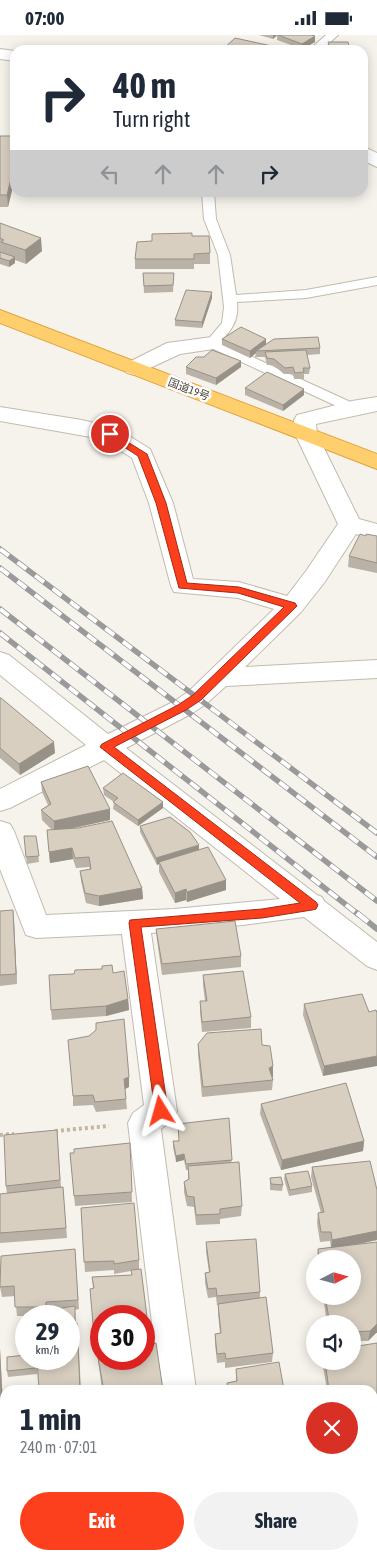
<!DOCTYPE html>
<meta charset="utf-8">
<style>
:root{--surface:#fff;--page:#f2f2f3;--text:#1f2937;--muted:#747a83;--accent:#fc3f1d}
body{margin:0;font-family:"Asap Condensed","Noto Sans JP",sans-serif;background:var(--page);color:var(--text);height:100vh;display:flex;flex-direction:column;font-size:19px;white-space:nowrap}
*{box-sizing:border-box;margin:0}
p{font-size:16px;color:var(--muted)}
.icon{flex:none;width:28px;height:28px;fill:none;stroke:currentColor;stroke-width:2;stroke-linecap:round;stroke-linejoin:round}
.map{position:relative;flex:1;overflow:hidden}
.panel{position:absolute;left:0px;top:1350px;width:378px;height:175px;display:flex;flex-direction:column;background:var(--surface);border-radius:15px 15px 0 0;box-shadow:0 2px 12px #0003}
.panel>*{flex:none}
.top-card{position:absolute;left:10px;top:10px;width:358px;height:152px;border-radius:15px;box-shadow:0 2px 12px #0003;background:#fff;color:var(--text);overflow:hidden}
.needle{width:32px;rotate:84deg}
.fabs{position:absolute;left:306px;top:1215px;display:grid;gap:10px}
.fabs a{display:grid;place-items:center;width:55px;height:55px;border-radius:50%;background:var(--surface);box-shadow:0 2px 12px #0003;font-size:25px}
.speed{position:absolute;left:15px;top:1270px;display:flex;gap:10px;font-size:25px;font-weight:700;text-align:center}
.speed>*{display:grid;place-content:center;width:65px;height:65px;border-radius:50%;background:var(--surface);box-shadow:0 2px 12px #0003;line-height:1}
.speed small{font-size:12px;font-weight:400}
.speed .limit{border:8px solid #d22;background:#fff;color:#111}
.pin{position:absolute;display:grid;place-items:center;width:42px;height:42px;color:#fff;margin:-21px;border:2px solid #fff;border-radius:50%;box-shadow:0 1px 5px #0007}
.me{position:absolute;width:55px;margin:-28px;rotate:352deg;stroke-linejoin:round;filter:drop-shadow(0 0 4px #0008)}
.turn{display:flex;align-items:center;gap:18px;height:105px;padding:0 20px;font-size:22px}
.turn .icon{width:65px;height:65px;stroke-width:2.5}
.turn b{display:block;font-size:35px;line-height:42px}
.lanes{display:flex;align-items:center;height:48px;padding:0 20px;background:#0003;justify-content:center;gap:25px;direction:ltr}
.lanes .off{opacity:.35}
.round{display:grid;place-items:center;flex:none;width:52px;height:52px;border-radius:26px;background:var(--page)}
.overview{display:flex;align-items:center;justify-content:space-between;height:85px;padding:0 20px}
h1{font-size:30px;font-weight:700;line-height:38px}
.button{display:flex;gap:10px;margin-top:auto;padding:10px 20px}
.button a{flex:1;height:58px;border-radius:30px;background:var(--accent);color:#fff;font-size:20px;font-weight:700;line-height:58px;text-align:center}
.button a+a{background:var(--page);color:var(--text)}
.status{display:flex;justify-content:space-between;align-items:center;height:35px;padding:0 25px;background:var(--surface);direction:ltr}
.status svg{height:14px;fill:currentColor}
.map>svg:first-child{display:block}
.lines{fill:none;stroke-linecap:round;stroke-linejoin:round}
.lane-casing{stroke:#c2bbae;stroke-width:2}
.street-casing{stroke:#c2bbae;stroke-width:2}
.highway-casing{stroke:#e0a43c;stroke-width:2}
.path{stroke:#c4b79f;stroke-width:4;stroke-dasharray:3 3;stroke-linecap:butt}
.lane{fill:#fff;fill-rule:evenodd}
.street{fill:#fff;fill-rule:evenodd}
.highway{fill:#ffcf6e;fill-rule:evenodd}
.rail-far1-casing{stroke:#9a9a9a;stroke-width:5.5}
.rail-casing{stroke:#9a9a9a;stroke-width:6}
.rail-far1{stroke:#fff;stroke-width:4;stroke-dasharray:11;stroke-linecap:butt}
.rail{stroke:#fff;stroke-width:4.5;stroke-dasharray:14;stroke-linecap:butt}
.wall{fill:#bab2a6}
.shaded-wall{fill:#979187}
.building{fill:#d8cfc1;stroke:#979187}
.route{fill:#fc3f1d;stroke:#a42913}
.labels{text-anchor:middle;dominant-baseline:central;stroke-width:5;stroke-linejoin:round;paint-order:stroke}
.far-street-label{font-size:11px;fill:#4b4439;stroke:#fff}
</style>
<div class="status"><b>07:00</b><svg viewBox="0 0 49 12"><path d="M0 12V9h3v3zM5 12V6h3v6zM10 12V3h3v9zM15 12V0h3v12zM26 1h20v11H26zM47 4h2v5h-2z"/></svg></div>
<div class="map">
<svg width="377" height="1525" viewBox="0 0 377 1525">
<rect width="100%" height="100%" fill="#f6f3ec"/>
<g class="lines">
<g class="lane-casing">
<path id="lane" d="M326,0H338L322,15H309Z
M202,158H214L216,184L230,220L236,260L306,255L377,242V250L306,263L237,267C239,285 232,295 220,307L357,370L359,373L357,376H347L207,311L205,308L222,288L224,272L218,220L204,184Z"/>
</g>
<g class="street-casing">
<path id="street" d="M0,14L15,16V26L0,24Z
M362,111L377,118V132L362,125Z
M212,302L220,303L223,308L220,313L180,319L135,340L127,338L124,333L127,328L167,308Z
M377,362V376L316,389L317,399L359,484L377,489V505L356,499L324,548L301,577L245,632L377,625V643L226,651L206,669L191,679L126,713L317,860L322,862L324,866L377,907V935L367,931L304,882L243,890L151,898L177,1076L172,1085L161,1094L196,1355H160L128,1088L133,1078L144,1070L122,899L36,903L26,900L0,834V786L10,789L14,796L46,880L174,874L280,864L104,725L10,773L0,776V754L86,710L0,640V617L9,620L108,699L173,667L188,657L274,574L238,563L174,557L171,551L149,468L132,423L102,404L0,386V372L82,385L118,394L150,414L173,468L193,544L239,547L287,561L306,536L338,489L295,399L294,385L297,380L352,366Z
M75,1520H158L156,1525H73Z"/>
</g>
<g class="highway-casing">
<path id="highway" d="M0,275L377,419V434L0,288Z"/>
</g>
<path class="path" d="M55,1096L109,1091
M0,1100L14,1099"/>
<use href="#lane" class="lane"/>
<use href="#street" class="street"/>
<use href="#highway" class="highway"/>
<g class="rail-far1-casing">
<path id="rail-far1" d="M0,514L377,798
M0,533L377,822
M0,574L377,866
M0,598L359,880"/>
</g>
<g class="rail-casing">
<path id="rail" d="M357,878L377,894"/>
</g>
<use href="#rail-far1" class="rail-far1"/>
<use href="#rail" class="rail"/>
</g>
<path class="wall" d="M259,0H311L315,1V7L302,14L277,5V1L273,4Z
M0,101H15V143L8,172H0Z
M0,188L42,216L26,229L15,225V228L9,232L0,229Z
M152,206L210,218V229H194V234H135V224Z
M143,238H174L173,257L144,258Z
M212,263L202,293L175,291V285Z
M222,304H266V309L320,313V319L307,320L310,333L309,339H304V344H294L293,339H284L273,330H267L265,322H255L256,318L250,323L222,310Z
M241,326V332L216,350L186,339V332Z
M245,353L304,354V360L283,376L245,360Z
M366,501H377V538L348,532L349,521Z
M0,663L55,718L20,740L0,723Z
M41,747L110,785L70,794L142,853L143,864L99,871L86,868L81,846L80,836L90,834L89,832L76,833L73,824L50,828L47,795H52L42,785L41,775L48,770L42,757Z
M103,753L163,773L138,791L113,774L114,767L104,760Z
M140,791L199,814L226,855L187,867L186,865L175,868L159,837V829L157,830L140,797Z
M24,801H36L39,827L27,829Z
M13,875L17,949L0,951V876Z
M156,894L241,921V932L162,940L157,905Z
M113,938L128,964L129,975L106,981L52,985L51,975Z
M203,940L251,982V993L202,997L200,977V966H205L203,950Z
M304,969L369,977L323,1041L303,980Z
M198,1009L262,1010L273,1042H272L273,1045L272,1055L202,1062L198,1019Z
M129,1052L125,1054L127,1074L96,1077L93,1070L73,1071V1061Z
M261,1069L364,1106L363,1116L281,1135L260,1079Z
M57,1095L61,1152H63L67,1203L0,1208V1159H7L6,1151Z
M173,1106L232,1125L231,1127L242,1171L241,1181L220,1184V1189L196,1190L194,1172L187,1171L184,1157V1147L188,1144V1135H186L184,1125L176,1127L173,1112Z
M130,1108L132,1167L75,1171L70,1118H74Z
M312,1132L377,1155V1205L360,1209L377,1207V1298H376L368,1306H352V1289H327L323,1261H352V1224H317L318,1214L331,1212L330,1206L320,1207L317,1188L318,1178H321L311,1142Z
M285,1139L312,1151V1157L289,1161L284,1144Z
M270,1143L283,1150L282,1156L270,1155Z
M81,1173L139,1225V1234L149,1298L150,1308H144V1281H101V1315V1310L95,1311L90,1254L93,1253L92,1242L132,1240L131,1236L114,1239V1235L85,1237Z
M206,1207L260,1257V1263L273,1318L272,1327L225,1333V1327L217,1328L215,1309V1299L220,1298L218,1279V1270H217L216,1262L208,1263L205,1248V1238L209,1237L206,1217Z
M75,1214L79,1274L75,1275L76,1288H77L78,1297L81,1355H39L69,1324L62,1275L48,1276L47,1281H17L15,1261L2,1262L0,1252Z
M377,1308V1416L372,1417V1355H327L322,1326H352Z
M0,1314L4,1390H0Z
M97,1317L163,1355H102Z
M37,1324V1339L8,1342L7,1336Z
M236,1334L284,1355H227V1348L236,1346Z
M0,1419L5,1421V1508H0Z
M330,1520H372L377,1525H331Z"/>
<path class="shaded-wall" d="M273,0H277L273,4Z
M315,1V7L302,14V9Z
M15,127V143L8,172L7,160Z
M41,203L42,216L26,229L25,215Z
M15,222V228L9,232V226Z
M212,257V263L202,293V287Z
M266,304V310L256,316V318L250,323V316Z
M241,326V332L216,350V343Z
M304,354V360L283,376V370Z
M54,707L55,718L20,740L19,729Z
M163,767V773L138,791V785Z
M110,774V785L54,797V786Z
M199,810V817L159,827V829L157,830L156,823Z
M72,813L73,824L50,828L49,817Z
M226,845V855L187,867V857Z
M142,853L143,864L99,871V861Z
M186,854V865L175,868V858Z
M13,875L14,885L17,949L16,939Z
M128,964L129,975L106,981V971Z
M377,1021V1031L323,1041L324,1031Z
M273,1031V1042L269,1043V1033Z
M129,1042V1052L125,1054L124,1044Z
M364,1106L363,1116L281,1135L282,1125Z
M184,1119V1125L176,1127V1121Z
M377,1196V1205L331,1214L332,1205Z
M46,1267L48,1276L47,1281L46,1272Z
M377,1289V1298H376L368,1306L370,1296Z
M0,1314L4,1390L2,1381L0,1334Z"/>
<path class="building" d="M278,0H311L315,1L302,9Z
M235,3L290,15H222Z
M328,7H348L350,15H331Z
M0,101H15V127L7,160H0Z
M0,188L41,203L25,215L1,207L4,205L0,203Z
M192,198V201H209L210,218L194,219V224H135L137,207L152,206V199Z
M0,217L15,222L9,226L0,223Z
M143,238H174L173,250L144,251Z
M186,255L212,257L202,287L175,285Z
M241,292L266,304L250,316L222,304Z
M318,302L320,313L256,316L274,304Z
M212,315L241,326L216,343L186,332L196,322H204Z
M306,315L310,333H303L304,337L295,338L293,332L285,333L274,324L267,323L265,317Z
M267,337L304,354L283,370L245,353Z
M360,499L366,501V499L377,501V528L349,521Z
M0,663H1L54,707L19,729L0,713Z
M88,731L110,774L54,786L41,775L51,769L41,747Z
M123,738L163,767L138,785L113,767L118,763L103,753Z
M170,782L190,797L199,810L156,823L140,791Z
M112,786L142,853L99,861L85,858L80,836L91,834L89,822L75,823L72,813L49,817L47,795L78,793Z
M24,801H36L39,821L26,822Z
M208,812L226,845L187,857L186,854L175,858L159,827Z
M13,875L16,939L0,940V876Z
M235,886L241,921L162,929L156,894Z
M112,930L113,938L124,936L128,964L106,971L51,975L49,940L74,939L75,935L102,934V931Z
M243,936L251,982L202,987L200,966H207L203,940Z
M362,959L369,977L376,975L377,978V1021L324,1031L304,969Z
M124,984L129,1042L124,1044L126,1064L95,1067L93,1060L73,1061L68,1005L89,1001L96,995V988Z
M261,994L262,1010L270,1011L273,1031L269,1033L273,1045L203,1052L198,1009L207,998Z
M346,1048L364,1106L282,1125L261,1069Z
M229,1083L232,1125L186,1129L184,1119L176,1121L173,1106H179L178,1089Z
M57,1095L60,1145L6,1151L4,1100Z
M130,1108L132,1157L74,1161L70,1118H74V1114Z
M370,1126L377,1155V1196L332,1205L331,1197H321L318,1178L324,1177L312,1132Z
M239,1127L242,1171L220,1174V1179L196,1180L194,1162L187,1161L184,1147L189,1144L188,1131Z
M308,1136L312,1151L290,1155L285,1139Z
M281,1142L283,1150L271,1149L270,1143Z
M63,1152L66,1193L0,1198V1159Z
M134,1168L139,1225L114,1229V1226L84,1227L81,1173Z
M256,1204L260,1257L217,1261L216,1253L208,1254L205,1238L210,1237L206,1207Z
M377,1207V1289L370,1296L352,1297V1289H330L325,1261H352V1224H319L318,1214Z
M75,1214L78,1265L46,1267V1272H15L14,1251L0,1252L1,1221Z
M141,1234L149,1298H144V1281H101V1306L100,1301H94L90,1254L94,1253L92,1242L132,1240L131,1235Z
M266,1262L273,1318L226,1324L225,1318L217,1319L215,1299L221,1298L218,1269Z
M75,1271V1287L69,1288V1281H62V1273Z
M69,1288H77L80,1355H39L37,1324H69Z
M156,1308L163,1355H107V1352L103,1351L97,1317L101,1316V1324H144V1310Z
M377,1308V1408H372V1355H329L325,1326H352V1312Z
M26,1320V1324H36V1333L7,1336V1322Z
M279,1327L284,1355H228L227,1348L237,1346L236,1334Z
M0,1334L2,1381H0Z
M0,1419L5,1421V1500L0,1499Z
M372,1484L377,1505V1525H334L333,1520H372Z
M243,1520H293L294,1525H239Z"/>
<path class="route" d="M110,396L147,419L166,468L187,548L239,552L295,568L297,571L201,665L186,675L114,712L316,867L318,870L316,874L312,875L262,883L141,892L168,1076L166,1080L161,1082L157,1080L155,1076L129,888L130,885L262,874L300,868L100,712L102,709L178,670L193,660L284,572L238,558L179,553L156,468L138,421L107,401V397Z"/>
<g class="labels">
<g class="far-street-label">
<text transform="translate(189 354) rotate(21)">国道19号</text>
</g>
</g>
</svg>
<div class="fabs">
<a><svg class="needle" viewBox="-14 -14 28 28"><path d="M0-13l5 13h-10z" fill="#e53935"/><path d="M0 13l5-13h-10z" fill="#747a83"/></svg></a>
<a><svg class="icon" aria-label="sound" viewBox="0 0 24 24"><path d="M4 9h4l5-4v14l-5-4H4zM17 9q2 3 0 6"/></svg></a>
</div>
<div class="speed"><div>29<small>km/h</small></div><div class="limit">30</div></div>
<div class="pin" style="left:110px;top:399px;background:#d93025"><svg class="icon" aria-label="arrive" viewBox="0 0 24 24"><path d="M6 21V4h12l-3 4 3 4H6"/></svg></div>
<svg class="me" style="left:161px;top:1076px" viewBox="-20 -20 40 40"><path d="M0-17L14 15 0 8-14 15z" fill="#fc3f1d" stroke="#fff" stroke-width="4"/></svg>
<div class="top-card">
<div class="turn"><svg class="icon" aria-label="right" viewBox="0 0 24 24"><path d="M7 20v-9h11M14 6l5 5-5 5"/></svg><div><b>40 m</b>Turn right</div></div>
<div class="lanes"><svg class="icon off" aria-label="left" viewBox="0 0 24 24"><path d="M17 20v-9H6M10 6l-5 5 5 5"/></svg><svg class="icon off" aria-label="ahead" viewBox="0 0 24 24"><path d="M12 20V5M6 11l6-6 6 6"/></svg><svg class="icon off" aria-label="ahead" viewBox="0 0 24 24"><path d="M12 20V5M6 11l6-6 6 6"/></svg><svg class="icon" aria-label="right" viewBox="0 0 24 24"><path d="M7 20v-9h11M14 6l5 5-5 5"/></svg></div>
</div>
<section class="panel">
<div class="overview"><div><h1>1 min</h1><p>240 m · 07:01</p></div><a class="round" style="background:#d93025;color:#fff"><svg class="icon" aria-label="close" viewBox="0 0 24 24"><path d="M6 6l12 12M18 6L6 18"/></svg></a></div>
<div class="button"><a>Exit</a><a>Share</a></div>
</section>
</div>
